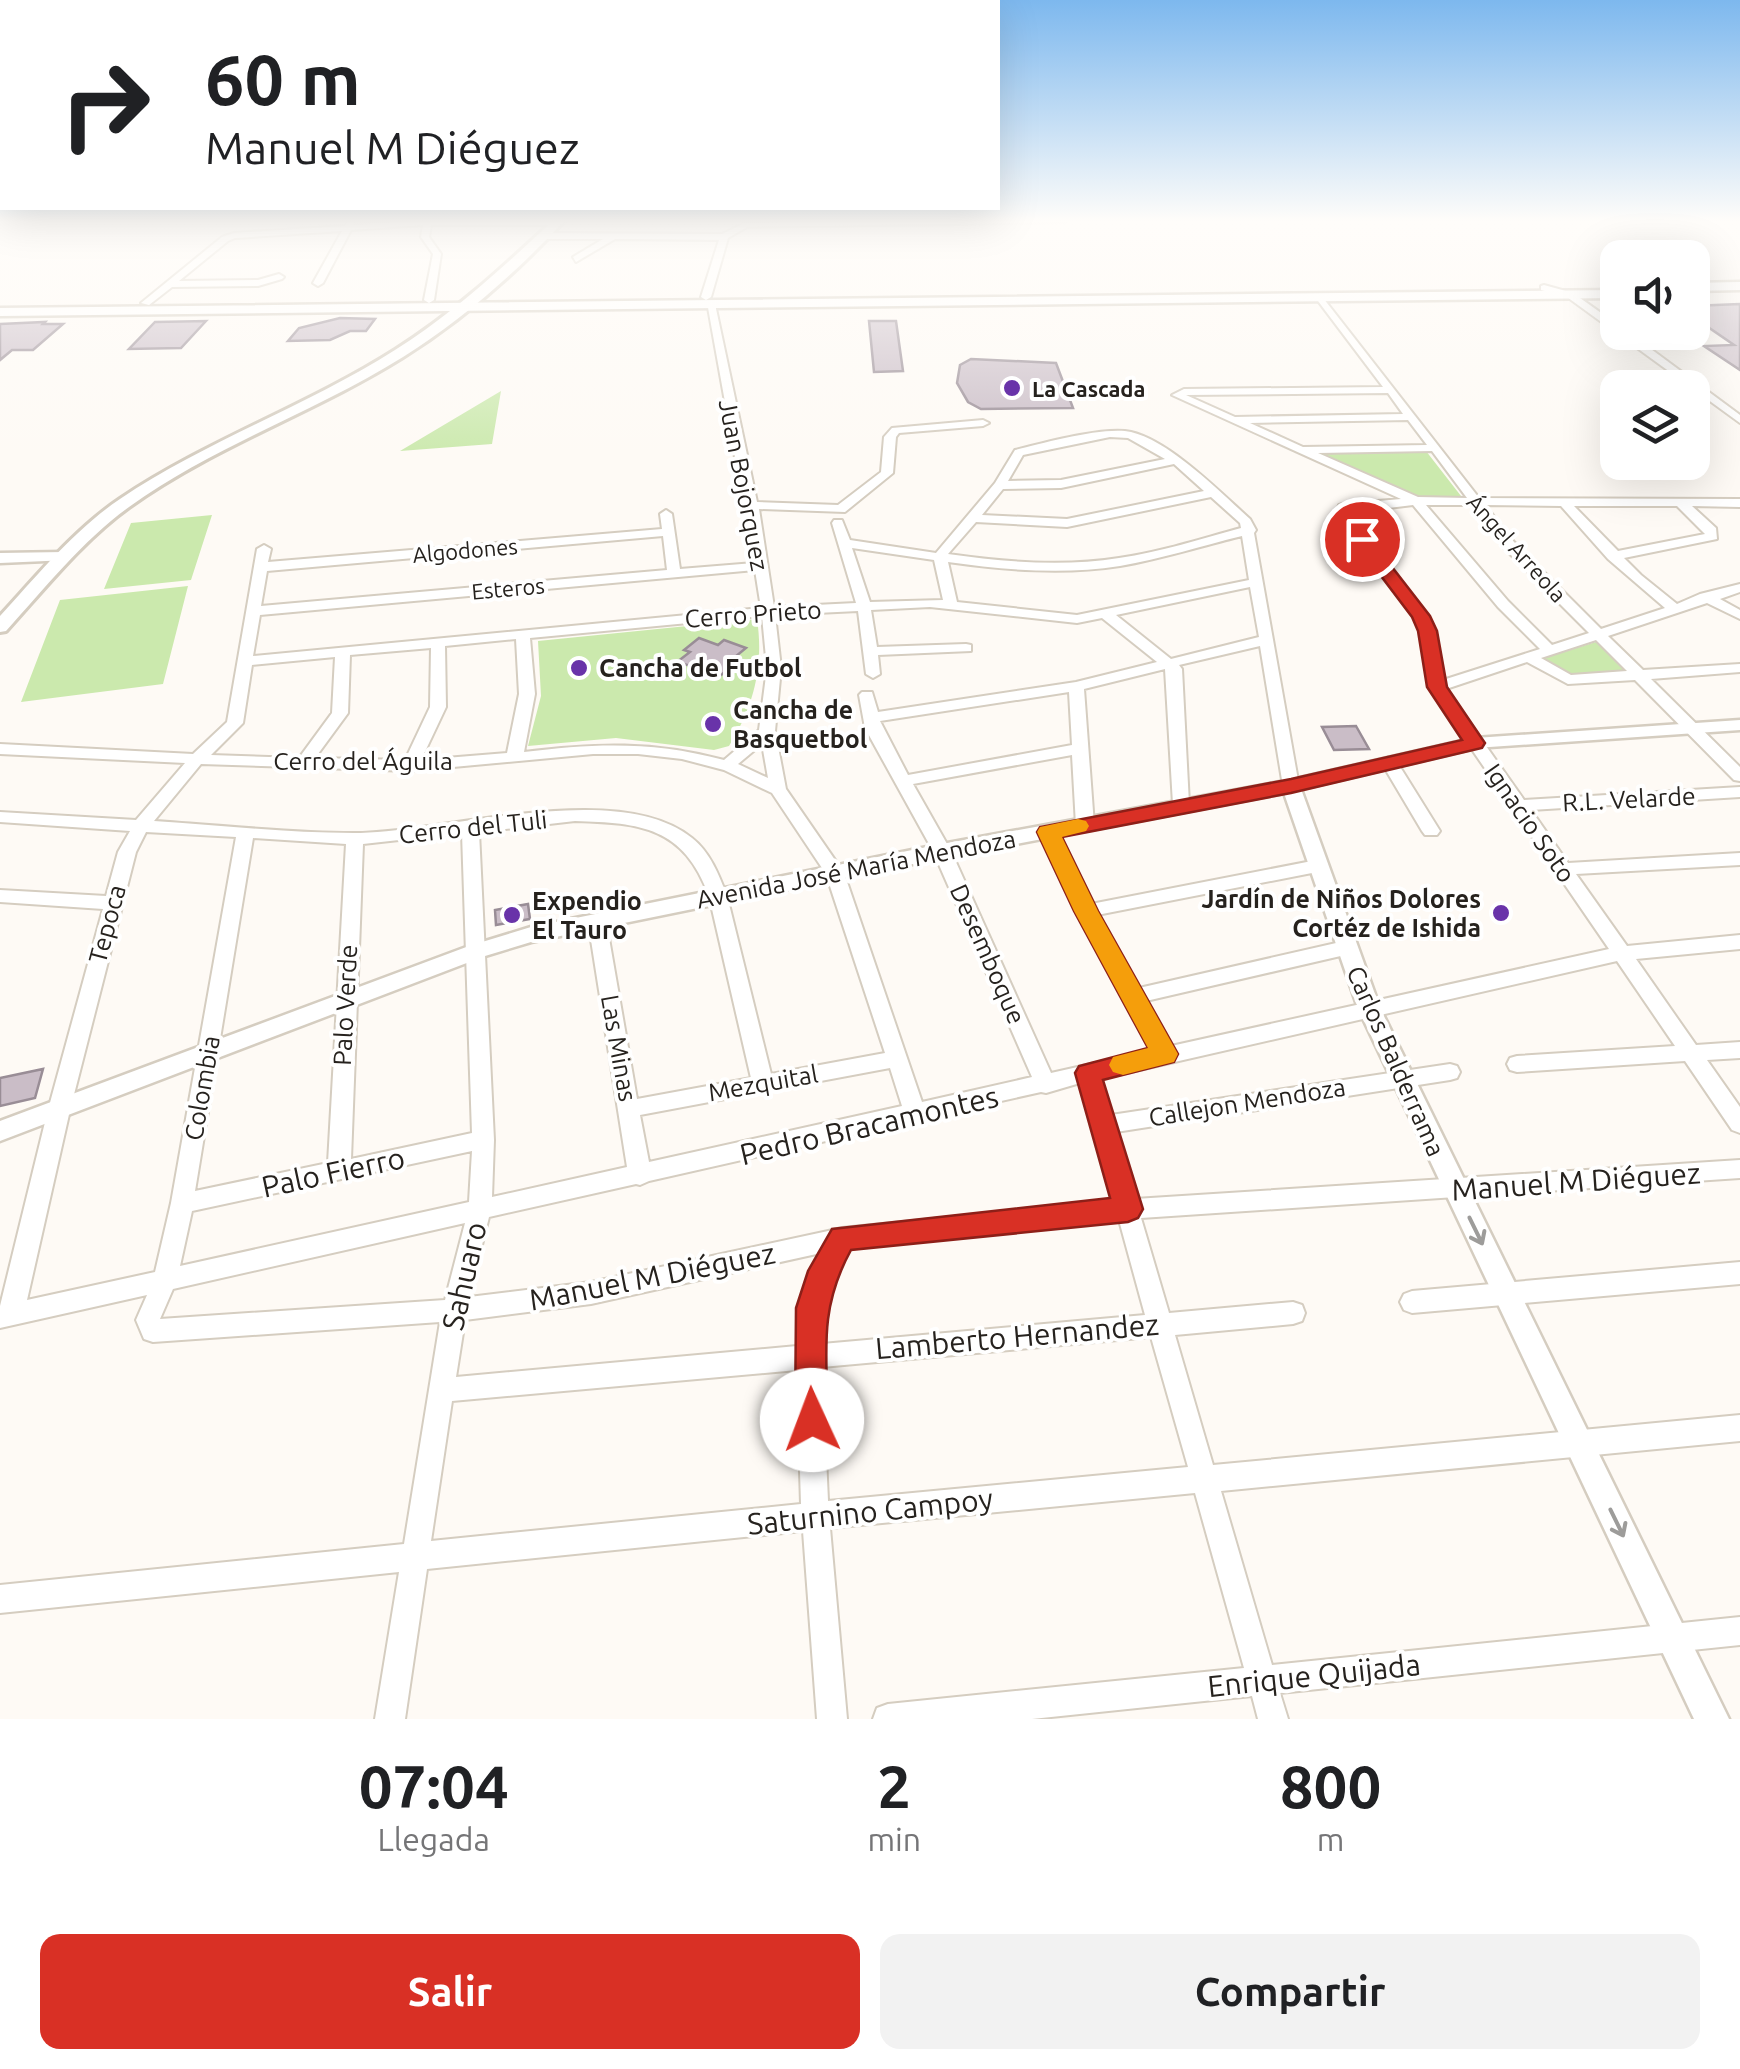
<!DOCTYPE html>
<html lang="es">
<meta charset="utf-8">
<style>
:root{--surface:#fff;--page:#f2f2f2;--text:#202124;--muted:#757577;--accent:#d93025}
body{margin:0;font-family:Ubuntu,sans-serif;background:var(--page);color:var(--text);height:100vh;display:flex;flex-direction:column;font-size:38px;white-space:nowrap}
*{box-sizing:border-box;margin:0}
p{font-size:32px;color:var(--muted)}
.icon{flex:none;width:55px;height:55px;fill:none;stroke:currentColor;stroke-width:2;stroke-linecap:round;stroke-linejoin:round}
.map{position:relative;height:1719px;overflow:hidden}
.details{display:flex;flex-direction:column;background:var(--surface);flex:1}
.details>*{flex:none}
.top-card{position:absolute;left:0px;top:0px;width:1000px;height:210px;box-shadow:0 10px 40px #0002;background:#fff;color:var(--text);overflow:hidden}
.controls{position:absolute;left:1600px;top:240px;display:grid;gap:20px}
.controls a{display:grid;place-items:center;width:110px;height:110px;border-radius:20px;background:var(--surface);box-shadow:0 10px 40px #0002;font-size:50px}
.pin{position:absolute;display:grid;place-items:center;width:85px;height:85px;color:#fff;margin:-42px;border:5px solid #fff;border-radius:50%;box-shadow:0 2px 10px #0007}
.me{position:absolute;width:110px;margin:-55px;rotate:358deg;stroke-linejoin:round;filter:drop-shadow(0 0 8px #0008)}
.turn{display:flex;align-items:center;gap:35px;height:210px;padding:0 40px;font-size:45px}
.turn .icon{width:130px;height:130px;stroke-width:2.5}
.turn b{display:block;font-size:70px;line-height:85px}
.eta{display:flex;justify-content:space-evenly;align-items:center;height:170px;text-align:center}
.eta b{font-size:60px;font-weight:700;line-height:70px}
.action{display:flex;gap:20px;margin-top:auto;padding:20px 40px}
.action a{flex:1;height:115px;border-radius:20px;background:var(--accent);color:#fff;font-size:40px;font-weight:700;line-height:115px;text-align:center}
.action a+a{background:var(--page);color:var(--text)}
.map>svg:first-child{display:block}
.green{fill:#cbe9ad}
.building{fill:#cabdc7;stroke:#998d96;stroke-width:2.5}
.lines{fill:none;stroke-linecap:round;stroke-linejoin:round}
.minor-casing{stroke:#d5cdc0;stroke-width:4}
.tertiary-casing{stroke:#d5cdc0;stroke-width:5}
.secondary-casing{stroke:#d5cdc0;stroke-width:6}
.primary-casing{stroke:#d5cdc0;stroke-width:5}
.minor{fill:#fff;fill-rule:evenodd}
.tertiary{fill:#fff;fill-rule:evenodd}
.secondary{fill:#fff;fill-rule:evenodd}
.primary{fill:#fff;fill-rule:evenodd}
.oneway{stroke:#9d9c9a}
.route{fill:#d93025;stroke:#8d1f18;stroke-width:2.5}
.slow{fill:#f59e0b}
.poi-dot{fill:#6933a9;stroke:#fff;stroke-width:4}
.labels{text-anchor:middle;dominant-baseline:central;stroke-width:8;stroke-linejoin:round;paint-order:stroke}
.far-poi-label{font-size:22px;font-weight:bold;fill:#26221e;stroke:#fff;text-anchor:start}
.far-street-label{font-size:22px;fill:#26221e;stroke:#fff}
.street-label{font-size:25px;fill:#26221e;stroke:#fff}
.poi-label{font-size:25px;font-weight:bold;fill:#26221e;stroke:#fff;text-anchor:start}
.near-street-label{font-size:30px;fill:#26221e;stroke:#fff}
</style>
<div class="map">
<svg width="1740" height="1719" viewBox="0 0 1740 1719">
<rect width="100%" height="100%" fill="#fefaf5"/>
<path class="green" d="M501,391L492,444L400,451Z
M1426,451L1461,496L1413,497L1312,453Z
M212,515L191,580L104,589L131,523Z
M188,586L163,684L21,702L60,600Z
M757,619C764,666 754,706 729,746L714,750L616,738L528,746L541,696L538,641Z
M1599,641L1633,673L1566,678L1541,659Z"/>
<path class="building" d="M1740,304V370L1704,346L1734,345L1692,316V306Z
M340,318L375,319L366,331H350L330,340L288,341L299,328Z
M206,321L181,348L129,349L155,322Z
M869,321H896L903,371L874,372Z
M45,322L43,324H63L33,350H12L0,360V324Z
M971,359L1056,363L1073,408L981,409L968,402L957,383L960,365Z
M699,638L718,645L724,640L746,648L730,661L736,663L721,675L677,662L690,652L684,650Z
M1356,726L1369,749L1334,750L1322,727Z
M528,904L530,919L496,925L495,910Z
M43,1069L35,1098L0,1106V1078Z"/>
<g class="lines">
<g class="minor-casing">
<path id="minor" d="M349,220H354L353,225L427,220L558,221L562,223L558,225H431L429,237L441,254L434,300L429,303L424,300L433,254L421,237L423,225L351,230L323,283L318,286L313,283L342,231L235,238L228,241L179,281L258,280L279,274L284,277L282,279L258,286L172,287L149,305L141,303L222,237L234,233L345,226Z
M904,220H1069L1065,222L747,227L728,238L711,297L706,300L701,297L719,240L615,239L576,262L573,257L603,239H544L540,236L544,233L722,234L745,223Z
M1544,285L1573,293L1618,325V332H1628L1740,415V423L1567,297L1541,290V286Z
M1320,294L1479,498L1740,499V507L1692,506L1716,528L1717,539L1624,558L1641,575L1677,604L1700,594L1740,584V592L1720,599L1740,610V619L1707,603L1608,636L1643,670L1740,664V672L1651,679L1740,767V781L1734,780L1635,680L1568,684L1527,662L1446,689L1524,800L1740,787V797L1531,810L1568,863L1740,853V865L1576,874L1627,946L1740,935V949L1636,959L1696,1045L1740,1042V1058L1707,1060L1740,1107V1133L1732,1130L1685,1061L1517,1072L1510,1070L1507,1064L1510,1058L1517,1056L1675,1046L1617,961L1100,1079L1111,1115L1450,1064L1457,1066L1460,1072L1457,1078L1450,1080L1116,1132L1135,1199L1740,1160V1178L1141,1218L1169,1313L1293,1302L1302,1305L1305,1313L1302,1321L1293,1324L1175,1335L1213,1465L1740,1415V1441L1221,1491L1272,1665L1740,1617V1645L1280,1693L1288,1719H1258L1252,1696L1032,1719H873L877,1708L888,1704L1244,1668L1195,1493L830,1528L847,1719H817L803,1531L427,1569L405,1719H375L399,1572L0,1613V1585L404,1544L440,1322L153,1342L144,1339L136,1320L147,1295L0,1328V1306L48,1110L103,909L0,902V890L106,896L118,852L130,831L0,822V812L136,820L185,763L0,754V744L193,754L227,722L257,549L264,545L271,549L268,562L662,529L660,514L666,510L672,514L680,569L754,563L707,302L715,304L757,502L838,505L881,472L884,437L892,428L983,420L989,423L983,426L899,433L896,437L893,473L845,512L759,509L774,607L856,603L832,523L834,520H842L850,540L936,553L995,483L1015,450C1043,443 1105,426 1131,432C1170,441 1221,493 1250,519L1256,530L1254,533L1299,786L1297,790H1285L1283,786L1260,646L1179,665L1182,669L1189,804L1187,808L1181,809L1173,804L1165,669L1084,689L1094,825L1091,829L1085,831L1076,825L1072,755L913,784L951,851L1051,1073L1153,1050L1077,911L1039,832L1048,826L1057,832L1091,904L1317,860L1326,866L1317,872L1097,915L1139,988L1345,941L1352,943L1354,948L1352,953L1345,955L1146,1001L1171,1046L1609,949L1429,687L1420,631L1414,618L1336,513L1339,505L1343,504L1401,499L1172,395L1184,389L1383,387L1315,297ZM1388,393L1403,414L1235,417L1186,395ZM1408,420L1427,445L1303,447L1250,423ZM1110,437L1128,438L1165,459L1061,480L1008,481L1023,455ZM1432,451L1467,498L1418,497L1318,453ZM1174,464L1204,491L1067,519L982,515L1003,489L1061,488ZM1211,497L1240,523L1241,528C1200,539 1161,552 1119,558C1063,567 1005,562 948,554L976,522L1067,527ZM1413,505L1498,607L1540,649L1443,680L1434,631L1428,617L1348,513ZM1426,505H1472L1504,548L1589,633L1552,645L1508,601ZM1485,505L1561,506L1608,559L1665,608L1601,629L1514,542ZM1574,506H1677L1705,534L1618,551ZM663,536L667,570L261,606L267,571ZM1242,536L1249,580L1077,615L957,602L948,562C1005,570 1063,575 1120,566C1161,559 1201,546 1242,536ZM852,548L934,560L943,600L870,602ZM755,570L761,608L253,656L260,615ZM1250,587L1259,637L1171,659L1116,615ZM930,607L1077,623L1102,618L1157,662L1076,682L878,712L872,692H862L859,695L865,728L933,851L1032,1077L922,1102L844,873L786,789L775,731L781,668L775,615L858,611L866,674L873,678L880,674L878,655L971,651V645L966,644L877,647L871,610ZM762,616L767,668L759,730L724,760C654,741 595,743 524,752L535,694L530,638ZM516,639L519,694L507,753L421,760L446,707L445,646ZM1596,640L1627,671L1571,675L1541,658ZM431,648L430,707L405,760L315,758L348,713L350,655ZM335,657L332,713L299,758L211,755L243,723L252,665ZM1069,692L1072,745L908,775L880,721ZM762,744L768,778L738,764ZM593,754H638L682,759L724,770L772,793L826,874L885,1053L771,1074L727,896C719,875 710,852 692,838C618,778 443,833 353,833C287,833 220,825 154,821L201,764L410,771ZM575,821C641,823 684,827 709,896L751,1078L637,1099L606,921L604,916H590L588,921L627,1167L492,1197L494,1140L479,832ZM146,832L236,837L171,1203L155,1272L27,1300L70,1110L136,852ZM462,833L472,1133L351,1159L363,844ZM253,838L346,844L328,1163L195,1191ZM890,1068L902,1106L649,1162L640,1115ZM1080,1083L1113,1201L842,1228L591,1282L469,1297L489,1217L636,1184L640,1185L649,1181L910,1122L916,1124L925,1118L1041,1092L1046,1093ZM472,1151L469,1202L180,1266L192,1211ZM1119,1220L1145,1315L822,1344C823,1305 829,1282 849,1247ZM465,1223L445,1300L160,1319L173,1289ZM821,1253C804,1283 799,1312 797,1346L456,1377L465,1320L591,1304ZM1151,1337L1188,1467L828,1501L822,1367ZM797,1370L801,1504L431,1541L452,1401Z
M1389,757L1397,762L1440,831L1437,835H1425L1422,831L1381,762Z
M1740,1262V1284L1412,1313L1404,1310L1400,1302L1404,1294L1412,1291Z"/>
</g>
<g class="tertiary-casing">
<path id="tertiary" d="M64,552L69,554V560L0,563V553Z
M1740,720V730L1475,748L1301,789L1380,1008L1729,1719H1694L1358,1008L1284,793L942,858L531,942L485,956L0,1141V1121L469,946L531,927L942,844L1291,780L1475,738Z"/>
</g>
<g class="secondary-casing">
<path id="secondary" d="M554,220H565C518,271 462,320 403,357C315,412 214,446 129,507C83,540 45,588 6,631L0,632V616C37,576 74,530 120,499C206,441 307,406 395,350C454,313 503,267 554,220Z"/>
</g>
<g class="primary-casing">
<path id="primary" d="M1740,282V290L1692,291V283Z
M1618,290V298L0,316V308Z"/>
</g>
<use href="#minor" class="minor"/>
<use href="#tertiary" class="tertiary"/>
<use href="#secondary" class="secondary"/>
<use href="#primary" class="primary"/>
</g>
<defs><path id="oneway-shaft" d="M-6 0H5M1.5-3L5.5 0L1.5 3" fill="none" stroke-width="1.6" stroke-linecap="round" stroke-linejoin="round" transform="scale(2.5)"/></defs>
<g class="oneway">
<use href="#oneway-shaft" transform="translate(1476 1231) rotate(64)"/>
<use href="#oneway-shaft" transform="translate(1617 1523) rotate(64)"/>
</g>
<linearGradient id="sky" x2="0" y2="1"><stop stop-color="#7db8ee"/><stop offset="0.48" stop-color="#fffdfa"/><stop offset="1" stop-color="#fffdfa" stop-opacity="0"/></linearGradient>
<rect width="1740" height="461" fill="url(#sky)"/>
<path class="route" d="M1356,536H1368L1430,616L1437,631L1447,687L1485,743L1482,748L1291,793L1062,837L1098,911L1178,1054L1174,1062L1103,1080L1143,1209L1138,1218L1128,1222L851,1250C818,1310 827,1354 828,1420L823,1431L812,1436L800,1431L795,1420L796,1308L808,1271L832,1229L1110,1198L1075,1073L1079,1066L1148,1048L1074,911L1037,832L1040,827L1291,779L1462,740L1427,687L1418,631L1412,617L1353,539Z"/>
<path class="slow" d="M1078,819L1086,821L1089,826L1086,831L1062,837L1098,911L1178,1054L1174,1062L1123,1075L1113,1072L1109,1065L1113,1057L1148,1048L1074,911L1037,832L1040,827Z"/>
<g class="poi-dot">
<circle cx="1012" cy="388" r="10"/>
<circle cx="579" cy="668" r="10"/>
<circle cx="713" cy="724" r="10"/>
<circle cx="1501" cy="913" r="10"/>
<circle cx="512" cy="915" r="10"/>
</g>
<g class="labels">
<g class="far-poi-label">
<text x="1032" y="388">La Cascada</text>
</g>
<g class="far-street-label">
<text transform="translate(1517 548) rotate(48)">Ángel Arreola</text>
<text transform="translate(465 550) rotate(-5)">Algodones</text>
<text transform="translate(508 588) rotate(-5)">Esteros</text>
</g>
<g class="street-label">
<text transform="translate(744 485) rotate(79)">Juan Bojorquez</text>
<text transform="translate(753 614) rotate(-4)">Cerro Prieto</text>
<text x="363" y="761">Cerro del Águila</text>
<text transform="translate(1629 799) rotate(-3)">R.L. Velarde</text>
<text transform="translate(1530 823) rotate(55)">Ignacio Soto</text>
<text transform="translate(473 827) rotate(-6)">Cerro del Tuli</text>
<text transform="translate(856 869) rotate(-11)">Avenida José María Mendoza</text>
<text transform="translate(107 924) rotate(-75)">Tepoca</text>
<text transform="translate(988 954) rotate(66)">Desemboque</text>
<text transform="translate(345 1005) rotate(-87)">Palo Verde</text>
<text transform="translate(619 1048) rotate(80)">Las Minas</text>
<text transform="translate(1396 1061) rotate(66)">Carlos Balderrama</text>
<text transform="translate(763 1083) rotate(-10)">Mezquital</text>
<text transform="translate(202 1088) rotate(-80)">Colombia</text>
<text transform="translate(1247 1102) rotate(-9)">Callejon Mendoza</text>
</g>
<g class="poi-label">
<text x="599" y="668">Cancha de Futbol</text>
<text x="733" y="710">Cancha de<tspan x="733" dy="29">Basquetbol</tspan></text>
<text x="1481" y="899" text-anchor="end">Jardín de Niños Dolores<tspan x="1481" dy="29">Cortéz de Ishida</tspan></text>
<text x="532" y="901">Expendio<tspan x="532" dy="29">El Tauro</tspan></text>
</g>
<g class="near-street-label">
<text transform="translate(869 1125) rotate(-13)">Pedro Bracamontes</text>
<text transform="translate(333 1172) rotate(-12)">Palo Fierro</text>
<text transform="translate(1576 1181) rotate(-4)">Manuel M Diéguez</text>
<text transform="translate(464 1276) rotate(-77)">Sahuaro</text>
<text transform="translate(652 1276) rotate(-11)">Manuel M Diéguez</text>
<text transform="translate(1017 1336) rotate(-5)">Lamberto Hernandez</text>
<text transform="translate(870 1511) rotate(-6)">Saturnino Campoy</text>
<text transform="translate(1314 1675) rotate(-6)">Enrique Quijada</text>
</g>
</g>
</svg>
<div class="controls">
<a><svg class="icon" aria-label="sound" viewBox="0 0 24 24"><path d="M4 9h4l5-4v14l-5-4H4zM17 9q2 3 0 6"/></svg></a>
<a><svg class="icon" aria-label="layers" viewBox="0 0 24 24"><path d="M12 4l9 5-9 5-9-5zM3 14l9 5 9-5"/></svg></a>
</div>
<div class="pin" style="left:1362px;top:539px;background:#d93025"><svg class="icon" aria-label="arrive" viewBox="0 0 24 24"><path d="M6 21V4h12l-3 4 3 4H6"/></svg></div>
<svg class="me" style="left:812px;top:1420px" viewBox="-20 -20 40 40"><circle r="19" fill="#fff"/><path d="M0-13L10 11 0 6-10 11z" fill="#d93025"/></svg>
<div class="top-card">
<div class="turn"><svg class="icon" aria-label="right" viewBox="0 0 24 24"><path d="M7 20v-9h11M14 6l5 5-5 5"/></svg><div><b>60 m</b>Manuel M Diéguez</div></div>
</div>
</div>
<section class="details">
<div class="eta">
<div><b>07:04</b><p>Llegada</p></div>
<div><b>2</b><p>min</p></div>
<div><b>800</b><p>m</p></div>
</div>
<div class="action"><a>Salir</a><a>Compartir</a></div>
</section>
